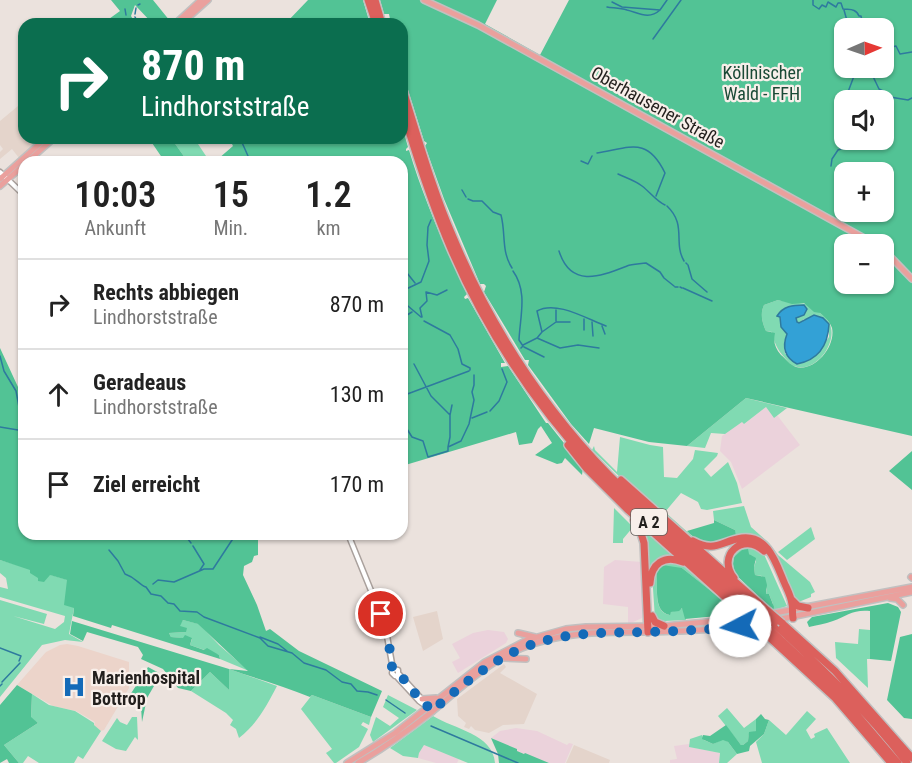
<!DOCTYPE html>
<html lang="de">
<meta charset="utf-8">
<style>
:root{--surface:#fff;--page:#f6f6f6;--text:#222;--muted:#767676;--line:#e0e0e0}
body{margin:0;font-family:"Roboto Condensed",sans-serif;background:var(--page);color:var(--text);height:100vh;display:flex;flex-direction:column;font-size:22px;white-space:nowrap}
*{box-sizing:border-box;margin:0}
p{font-size:20px;color:var(--muted)}
.icon{flex:none;width:33px;height:33px;fill:none;stroke:currentColor;stroke-width:2;stroke-linecap:round;stroke-linejoin:round}
.map{position:relative;flex:1;overflow:hidden}
.sheet{position:absolute;left:18px;top:156px;width:390px;height:384px;display:flex;flex-direction:column;background:var(--surface);border-radius:18px;box-shadow:0 2px 4px #0004}
.sheet>*{flex:none}
.hud{position:absolute;left:18px;top:18px;width:390px;height:126px;border-radius:18px;box-shadow:0 2px 4px #0004;background:#0b6e4f;color:#fff;overflow:hidden}
.needle{width:39px;rotate:88deg}
.controls{position:absolute;left:834px;top:18px;display:grid;gap:12px}
.controls a{display:grid;place-items:center;width:60px;height:60px;border-radius:12px;background:var(--surface);box-shadow:0 2px 4px #0004;font-size:30px}
.pin{position:absolute;display:grid;place-items:center;width:51px;height:51px;color:#fff;margin:-26px;border:3px solid #fff;border-radius:50%;box-shadow:0 2px 6px #0007}
.me{position:absolute;width:66px;margin:-33px;rotate:265deg;stroke-linejoin:round;filter:drop-shadow(0 0 4px #0008)}
.turn{display:flex;align-items:center;gap:21px;height:126px;padding:0 24px;font-size:27px}
.turn .icon{width:78px;height:78px;stroke-width:2.5}
.turn b{display:block;font-size:42px;line-height:51px}
.eta{display:flex;justify-content:space-evenly;align-items:center;height:102px;text-align:center}
.eta b{font-size:36px;font-weight:600;line-height:42px}
ul{padding:0;list-style:none}
li{display:flex;align-items:center;gap:18px;height:90px;padding:0 24px;border-top:2px solid var(--line)}
li div{flex:1}
li b{display:block;font-size:22px}
li em{font-style:normal}
.map>svg:first-child{display:block}
.commercial{fill:#ebd2db}
.built{fill:#e4d4cb}
.medical{fill:#ecd4ca}
.green{fill:#80dab2;fill-rule:evenodd}
.forest{fill:#52c395;fill-rule:evenodd}
.water{fill:#33a1d6;stroke:#2e7a9e;stroke-width:1.5}
.lines{fill:none;stroke-linecap:round;stroke-linejoin:round}
.stream{stroke:#2e7a9e;stroke-width:1.5}
.minor-casing{stroke:#aaa19d;stroke-width:7}
.major-casing{stroke:#c1c0c0;stroke-width:8}
.highway-casing{stroke:#c1c0c0;stroke-width:10}
.minor{stroke:#fff;stroke-width:4}
.major{stroke:#eaa09d;stroke-width:5}
.highway{stroke:#dc605c;stroke-width:7}
.highway-bridge-casing{stroke:#c1c0c0;stroke-width:10;stroke-linecap:butt}
.highway-bridge{stroke:#dc605c;stroke-width:7}
.route{stroke:#146ab8;stroke-width:10;stroke-dasharray:0 18}
.labels{text-anchor:middle;dominant-baseline:central;stroke-width:4.5;stroke-linejoin:round;paint-order:stroke}
.shield{fill:#f8efea;stroke:#625d5a;stroke-width:1.5}
.shield-label{font-size:16px;font-weight:bold;fill:#221f1d}
.park-label{font-size:18px;fill:#1a4a36;stroke:#f8efea}
.street-label{font-size:18px;fill:#221f1d;stroke:#f8efea}
.poi-label{font-size:18px;font-weight:bold;fill:#221f1d;stroke:#f8efea;text-anchor:start}
</style>
<div class="map">
<svg width="912" height="763" viewBox="0 0 912 763">
<rect width="100%" height="100%" fill="#ebe2dd"/>
<path class="commercial" d="M766,407L774,418L777,415L800,445L742,489L731,462L720,451L722,436L742,421L744,424Z
M615,560L642,562V618L631,623H628V607L603,604L604,567Z
M488,630L504,632L508,639L506,643L458,673L452,662L460,658L452,644L473,633Z
M516,728L537,731L567,745L569,743L573,744L565,763H549L516,751L517,749L491,738L500,731Z
M689,744L690,747L720,753L719,763H670V760L677,759L674,746Z
M424,745L459,759L457,763H436L418,758L419,752Z"/>
<path class="built" d="M18,106L24,113V138H41L19,158L12,149L0,159V152L3,149L0,145V121Z
M437,611L443,639L423,651L413,617Z
M504,664L506,667L500,673L537,694L524,724L503,725L489,733L475,730L471,726L469,729L464,727L466,723L458,716L457,699Z
M574,745L610,760L609,763H566Z"/>
<path class="medical" d="M67,644L78,646L129,662V688L104,730L101,731L94,725L95,722L76,711L53,706L17,685L46,652L60,645Z"/>
<path class="green" d="M171,138H194L206,156L207,162H188Z
M778,300C785,302 802,303 806,304C813,309 823,313 828,321C841,339 816,375 794,366C790,365 787,360 784,357C777,349 774,342 772,332L766,331C762,322 760,314 764,305ZM804,305L796,318L797,322L799,323L804,319L829,324V337L817,355L785,354L784,344L787,333L781,327L780,317L789,306Z
M746,398L787,408L774,418L766,407L744,424L742,422L725,434L711,433L705,448L687,446Z
M620,437L650,445L663,447L664,477L677,478L693,459L695,450L718,453L717,456L704,469L711,477L728,462L737,483L742,503L707,510L701,509L698,502L681,493L665,512L693,537L735,530L714,520L713,511L744,506L751,527L769,543L778,555L810,582L815,592L811,594V597L796,603L760,540H695L626,483L592,450L594,446L595,450L617,472Z
M614,508L633,527L623,539V543H613Z
M636,520L680,559L664,558L649,581L651,619H649L647,551Z
M811,527L815,539L787,560L778,552Z
M747,545L763,552L787,606L772,611L773,604L769,594H766L767,589L762,576L755,575L754,567L756,561L749,554L734,557L733,564L735,574C729,564 731,560 735,550Z
M0,560L68,580L74,608L69,634L83,642L65,640L42,645L0,697V600L47,614L44,624L13,616L55,629L64,622L65,616L0,597V587L8,589L6,578L0,573Z
M667,560L683,564L733,609L682,568L656,573C659,586 652,611 669,615L671,612L683,608L686,620L665,621L655,619L652,573Z
M183,620L199,624L219,645L249,671L220,659L219,655L190,645L192,639L171,637L169,633L186,632L179,626Z
M859,629L870,630V659H867L868,688L836,658L835,642L858,644Z
M229,669L277,686C266,707 257,724 239,738L236,729L230,725L233,720L226,713L191,691L210,672L229,690Z
M32,694L49,705L75,711L94,723V725L101,731L83,759L78,756L74,763H39L28,756L23,763H19L4,745L38,723L31,718Z
M312,695L371,717L369,725L363,722L361,725L368,729L359,747L336,763H334L326,753L332,749L301,709Z
M388,695L417,710L373,742L370,735L376,717L390,726L399,718L383,707Z
M727,708L744,728L756,719V731L749,734L748,741L743,745H741L718,716Z
M807,711L816,719L806,730L811,739L815,737L814,734L827,728L850,763H762L756,742L764,734L769,720L786,735Z
M433,716C454,729 493,734 495,763H468L424,745L419,753L418,758L403,756L390,748Z
M132,717H137L138,740L135,737L126,751L116,749L102,741L117,718L120,722L127,725Z
M702,735L704,740L713,744L723,739L728,742L737,754L727,763H719L720,753L689,747L690,739Z"/>
<path class="forest" d="M111,0H153L170,21L167,24H153L135,5L131,16L136,24H102L120,11Z
M308,0H363L370,24H285Z
M380,0H497L485,24L540,55L569,0H912V436L746,398L687,446L649,442L594,428L589,444L571,424L528,365L529,360H525L484,292L486,286L484,284H480L444,199L425,146L427,143L424,141L402,71V24H391L389,14H384ZM844,28H884V68H844ZM844,100H884V140H844ZM844,172H884V212H844ZM844,244H884V284H844ZM778,300L792,304L804,303L814,312L820,313C825,317 830,322 832,328C836,346 815,372 796,367C790,365 786,359 781,355C775,348 773,342 775,333L766,331C762,322 760,314 764,305Z
M402,126L408,147L406,149V151L409,150C424,200 445,247 467,294L464,297L465,299L468,298L505,363H501V367L508,366L546,423H548L583,467L582,475L565,458L562,463L557,464L535,455L552,443L541,426L538,429L532,443L519,445L516,432L402,466V162H220L218,159L233,146L229,138H402Z
M153,138H171L188,162H165L150,140Z
M0,348L24,400V534H193L197,540C207,536 217,530 228,537L230,534H259L255,535L258,540V555L254,556L252,562L244,566L243,575L257,605L266,631L270,629L299,651L382,691L371,717L312,695L310,697C284,686 257,679 229,669V690L210,672L191,691L178,688L163,669L141,659L143,655L138,647L87,632L83,641L70,634L72,621L229,669L248,671L198,624L183,620L180,626L187,628L186,632L169,633L171,637L183,638L185,635L192,638L190,645L204,650L207,648L219,655L220,659L112,625L111,628L73,616L74,608L64,605L67,580L50,575L44,582L38,581V578L30,573V570L0,560Z
M912,451V490L889,471Z
M714,520L735,530L736,537C717,543 702,547 687,531L714,523Z
M748,549L749,554L756,558L754,567L755,575L765,577L767,585L766,594H769L774,607L773,610L735,574L733,564L734,557L742,550Z
M662,565L682,568L740,614L685,619L682,608L679,611L671,612L670,615C652,612 659,586 656,573L657,569Z
M888,603L898,607L901,612L891,661L870,659V611C854,609 846,616 833,621C825,624 816,625 809,627L807,622L812,617Z
M912,634V719L904,718L887,700L900,637Z
M148,667L161,674L147,698L142,722L141,707L130,695Z
M17,685L32,694L31,717L38,723L4,745L19,763H9L7,759L0,763V705Z
M761,714L765,719L769,720L764,734L750,746L749,751L737,754L728,742L723,740L713,744L702,739L703,735L710,736L726,725L741,745H743L748,741L749,732L756,731V719Z
M491,738L517,749V751L524,754L525,753L549,763H499L498,754Z"/>
<path class="water" d="M804,305L807,309L804,315L796,318L797,322L799,323L814,315L823,318L829,324C828,345 818,360 797,364C784,357 782,347 787,334L781,327L780,317L777,316C783,306 793,305 804,305Z"/>
<g class="lines">
<path class="stream" d="M813,0V5L819,9L822,5L826,7L828,2L836,7L838,3H841L843,9C849,10 856,8 859,16H861L862,21L868,24H878L881,28
M612,2L622,7L660,10L667,0
M138,5L140,4
M607,7C613,8 620,8 627,10C639,13 649,20 660,10
M125,9L126,15
M844,10L849,28
M135,14L136,8
M135,17L139,24
M884,35L892,40L888,47L892,49V47L896,46L900,54L912,52
M653,39L681,0
M869,68L879,89L889,94L890,97L908,100L912,98
M849,100L848,92L857,68
M240,138L248,156V162
M597,153C630,148 647,136 665,173L656,196
M581,161L588,164L592,156
M831,166L832,159L838,150L850,146V140
M618,174C626,178 634,180 642,186C650,192 656,201 665,205
M462,190L466,197
M468,199L473,201H482L493,212L501,215C506,234 501,251 512,268
M667,206C687,225 673,242 684,261
M559,251C571,289 601,276 627,266C632,264 640,264 646,263L660,272L664,278L674,286
M686,263L687,264
M688,265L692,279L707,292
M403,268L415,283
M513,271C528,292 520,316 519,340L523,346L521,348
M402,275L404,284L403,289
M675,287H678
M680,287L682,288
M683,288L712,301
M402,291L421,282L429,261L427,245L428,227L431,220
M402,301L421,317
M402,313L407,315L412,312
M422,317L420,308L427,301L426,292L437,295L447,290
M424,321L450,335L458,349L462,364L470,368V370
M556,321V310
M592,322L593,336
M602,326L605,334
M584,330V319
M542,332L556,322H570
M537,338L560,348L578,345L599,348
M523,345L537,338L542,332L537,311C556,300 587,319 606,326
M524,347L544,357
M0,356L4,371L16,391L19,407L24,413
M414,364L431,396L450,415V437L448,447
M402,396L469,371
M490,411L499,401L507,382L502,369
M450,415L452,405
M472,418L487,412
M402,421L412,437L423,441L428,457L448,451V447L461,441L469,424L474,400L472,392L474,385V375
M0,427L24,431
M95,534L99,539
M184,534L191,543
M193,546L204,564L200,570
M109,550L118,561L125,574C137,578 139,585 146,587L151,594L161,596L168,603L174,604L180,611L197,612L204,617L260,638L268,646L292,653L304,663L326,670L342,682L351,684L357,691L368,692L377,695
M153,584L158,580L174,582L204,569H213L236,534
M260,637L278,644L287,651
M0,648L21,656L19,661
M2,682L20,663
M0,686L2,684
M386,700L405,713
M431,726L518,763"/>
<g class="minor-casing">
<path id="minor" d="M0,172L24,195
M348,534L385,625L393,669L392,673L395,676L398,675V670L393,669
M399,674L430,708
M396,676L419,701L433,711"/>
</g>
<g class="major-casing">
<path id="major" d="M424,0L478,25L875,244
M175,24L201,0
M181,24L208,0
M27,162L54,138
M0,179L46,138
M0,186L24,165
M884,250L912,279
M911,577L912,578
M890,598L897,599L903,605
M769,614L912,587
M776,620L912,592
M518,633L535,637
M504,658L526,659
M422,699L436,698
M347,763L395,733L485,662L527,640L566,629L586,627L664,626L748,618
M358,763C384,748 409,730 433,711C460,688 489,661 522,648C563,631 604,632 648,632C685,631 722,630 758,623"/>
</g>
<g class="highway-casing">
<path id="highway" d="M368,0L376,24
M375,0L382,24
M402,87C418,137 432,189 453,237C490,325 543,407 609,475C657,523 710,567 761,612
M402,108C415,152 429,195 446,237C481,323 532,401 595,469C643,521 700,566 752,613
M568,445L587,469L628,510L745,615
M621,480L768,611
M634,520L640,530L644,543L648,632
M693,541C715,553 721,541 742,538C768,535 776,563 784,582C787,589 791,596 792,604C793,608 792,613 793,618
M734,578C716,556 743,531 764,551
M650,583C651,564 664,554 683,562
M792,600L798,606L808,608
M652,616L655,622L664,626
M782,623L835,671L912,758
M774,624C822,668 867,711 907,763
M766,626L840,695L898,763
M758,627L835,698L891,763"/>
</g>
<use href="#minor" class="minor"/>
<use href="#major" class="major"/>
<use href="#highway" class="highway"/>
<g class="highway-bridge-casing">
<path id="highway-bridge" d="M768,611L782,623
M761,612L774,624
M752,613L766,626
M745,615L758,627"/>
</g>
<use href="#highway-bridge" class="highway-bridge"/>
</g>
<g class="lines">
<path class="route" d="M381,614L387,629L392,667L398,670L408,686L432,711C458,688 487,664 518,650C561,631 603,633 649,632C679,631 710,630 740,626"/>
</g>
<defs>
<g id="hospital-bare" transform="scale(1.8)"><path d="M-5-5h3v3.5h4V-5h3V5h-3V1.5h-4V5h-3Z" fill="#146ab8" stroke="#f8efea" stroke-width="2.5" paint-order="stroke"/></g>
</defs>
<g fill-rule="evenodd">
<use href="#hospital-bare" x="74" y="687"/>
</g>
<g class="labels">
<rect class="shield" x="631" y="509" width="36" height="26" rx="4.5"/>
<g class="shield-label">
<text x="649" y="522">A 2</text>
</g>
<g class="park-label">
<text x="762" y="72">Köllnischer<tspan x="762" dy="21">Wald - FFH</tspan></text>
</g>
<g class="street-label">
<text transform="translate(658 107) rotate(29)">Oberhausener Straße</text>
</g>
<g class="poi-label">
<text x="92" y="677">Marienhospital<tspan x="92" dy="21">Bottrop</tspan></text>
</g>
</g>
</svg>
<div class="controls">
<a><svg class="needle" viewBox="-14 -14 28 28"><path d="M0-13l5 13h-10z" fill="#e53935"/><path d="M0 13l5-13h-10z" fill="#767676"/></svg></a>
<a><svg class="icon" aria-label="sound" viewBox="0 0 24 24"><path d="M4 9h4l5-4v14l-5-4H4zM17 9q2 3 0 6"/></svg></a>
<a>+</a>
<a>−</a>
</div>
<div class="pin" style="left:381px;top:614px;background:#d93025"><svg class="icon" aria-label="arrive" viewBox="0 0 24 24"><path d="M6 21V4h12l-3 4 3 4H6"/></svg></div>
<svg class="me" style="left:740px;top:626px" viewBox="-20 -20 40 40"><circle r="19" fill="#fff"/><path d="M0-13L10 11 0 6-10 11z" fill="#146ab8"/></svg>
<div class="hud">
<div class="turn"><svg class="icon" aria-label="right" viewBox="0 0 24 24"><path d="M7 20v-9h11M14 6l5 5-5 5"/></svg><div><b>870 m</b>Lindhorststraße</div></div>
</div>
<section class="sheet">
<div class="eta">
<div><b>10:03</b><p>Ankunft</p></div>
<div><b>15</b><p>Min.</p></div>
<div><b>1.2</b><p>km</p></div>
</div>
<ul>
<li><svg class="icon" aria-label="right" viewBox="0 0 24 24"><path d="M7 20v-9h11M14 6l5 5-5 5"/></svg><div><b>Rechts abbiegen</b><p>Lindhorststraße</p></div><em>870 m</em></li>
<li><svg class="icon" aria-label="ahead" viewBox="0 0 24 24"><path d="M12 20V5M6 11l6-6 6 6"/></svg><div><b>Geradeaus</b><p>Lindhorststraße</p></div><em>130 m</em></li>
<li><svg class="icon" aria-label="arrive" viewBox="0 0 24 24"><path d="M6 21V4h12l-3 4 3 4H6"/></svg><div><b>Ziel erreicht</b></div><em>170 m</em></li>
</ul>
</section>
</div>
